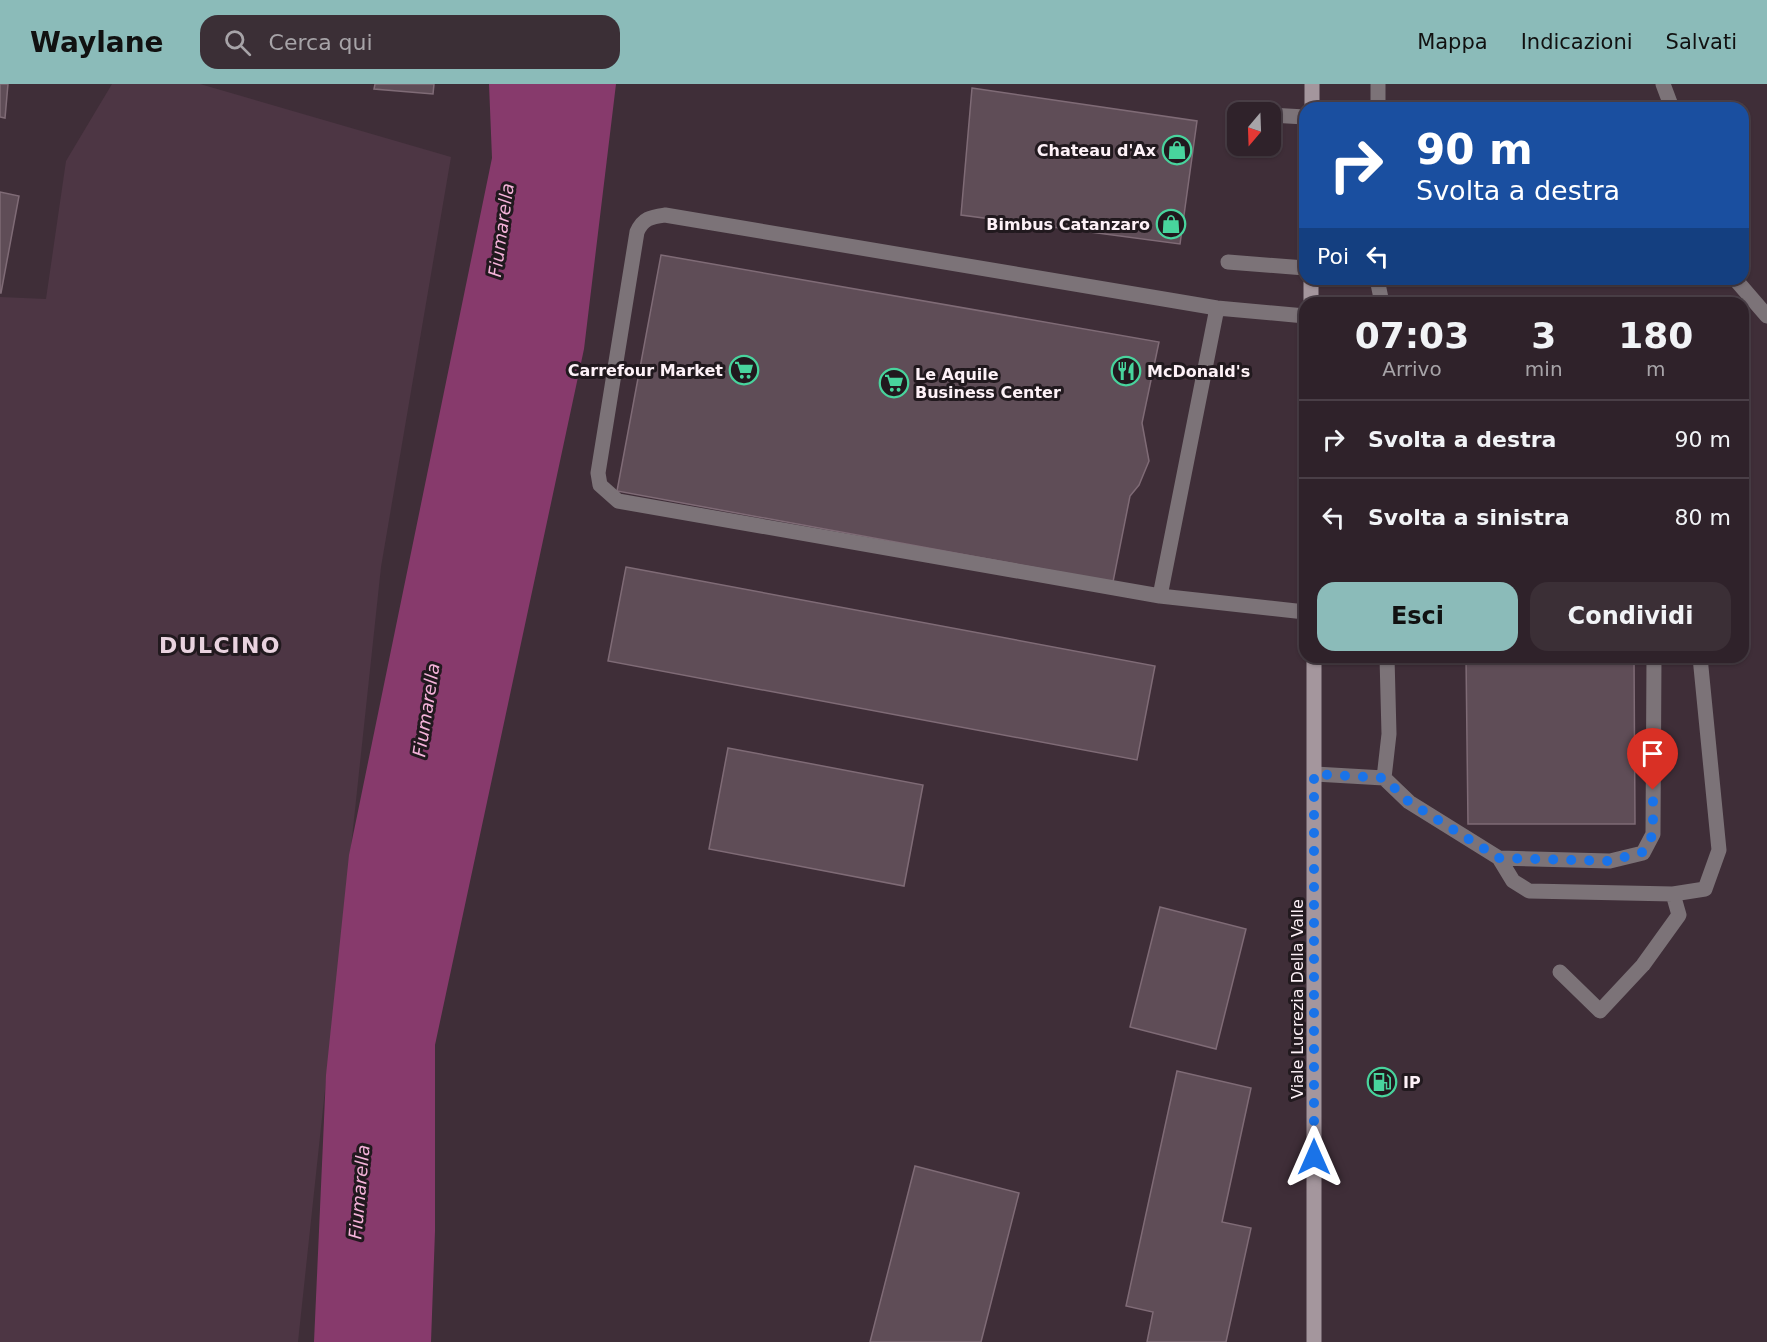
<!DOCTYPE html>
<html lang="it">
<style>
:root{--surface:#2f222a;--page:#3b2f36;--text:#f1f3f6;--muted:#a7a4a8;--line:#4a3f47;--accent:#8bbbb9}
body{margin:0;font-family:"DejaVu Sans",sans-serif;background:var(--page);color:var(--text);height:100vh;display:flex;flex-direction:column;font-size:22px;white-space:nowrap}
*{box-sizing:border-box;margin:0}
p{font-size:20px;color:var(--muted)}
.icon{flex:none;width:33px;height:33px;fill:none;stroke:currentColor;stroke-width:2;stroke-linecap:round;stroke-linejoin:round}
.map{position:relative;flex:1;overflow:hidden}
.details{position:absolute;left:1299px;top:213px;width:450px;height:366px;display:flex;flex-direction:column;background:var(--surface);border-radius:18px;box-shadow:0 2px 4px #0004,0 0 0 2px var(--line)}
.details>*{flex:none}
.guide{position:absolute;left:1299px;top:18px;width:450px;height:183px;border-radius:18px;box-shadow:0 2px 4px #0004,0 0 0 2px var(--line);background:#1a4fa0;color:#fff;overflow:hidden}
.needle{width:39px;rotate:199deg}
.fabs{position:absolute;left:1227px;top:18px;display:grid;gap:12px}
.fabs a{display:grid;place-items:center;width:54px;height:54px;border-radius:12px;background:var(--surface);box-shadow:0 2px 4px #0004,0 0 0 2px var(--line);font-size:30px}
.pin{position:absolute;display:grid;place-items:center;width:51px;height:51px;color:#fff;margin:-62px -26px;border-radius:50% 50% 50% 0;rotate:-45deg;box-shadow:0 0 6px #0007}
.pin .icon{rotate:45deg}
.me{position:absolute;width:66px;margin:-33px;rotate:0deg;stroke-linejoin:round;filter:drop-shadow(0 0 4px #0008)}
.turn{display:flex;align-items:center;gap:21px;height:126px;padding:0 18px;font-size:27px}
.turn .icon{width:78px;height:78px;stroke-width:2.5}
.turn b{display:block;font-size:42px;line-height:51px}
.then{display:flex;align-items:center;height:57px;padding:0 18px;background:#0003;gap:12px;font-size:22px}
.eta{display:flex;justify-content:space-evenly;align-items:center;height:102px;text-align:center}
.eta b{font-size:36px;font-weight:700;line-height:42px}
.action{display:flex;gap:12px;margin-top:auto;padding:12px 18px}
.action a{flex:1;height:69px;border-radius:18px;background:var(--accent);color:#111;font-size:24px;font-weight:700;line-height:69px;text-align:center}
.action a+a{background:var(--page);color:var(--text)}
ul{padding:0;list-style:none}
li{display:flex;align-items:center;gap:18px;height:78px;padding:0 18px;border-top:2px solid var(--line)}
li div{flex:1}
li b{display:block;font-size:22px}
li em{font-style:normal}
header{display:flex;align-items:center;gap:36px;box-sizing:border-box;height:84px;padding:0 30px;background:var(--accent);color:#111}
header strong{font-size:28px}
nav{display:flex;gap:33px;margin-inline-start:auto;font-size:21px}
.search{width:420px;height:54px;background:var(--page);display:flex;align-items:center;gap:15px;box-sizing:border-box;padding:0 21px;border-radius:18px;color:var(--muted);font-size:22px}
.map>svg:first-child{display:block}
.built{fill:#4d3644}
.water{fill:#873a6c}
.building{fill:#5f4d57;stroke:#7f6b76;stroke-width:1.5}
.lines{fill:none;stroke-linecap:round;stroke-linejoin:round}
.service{stroke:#7c7378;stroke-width:15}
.secondary{stroke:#a4969d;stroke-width:15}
.route{stroke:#1a73e8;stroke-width:10;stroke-dasharray:0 18}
.labels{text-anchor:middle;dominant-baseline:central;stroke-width:6;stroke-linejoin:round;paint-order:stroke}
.poi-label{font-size:16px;font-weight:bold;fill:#fdf1f7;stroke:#21191e;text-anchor:end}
.street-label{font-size:16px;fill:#fdf1f7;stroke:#21191e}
.water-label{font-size:18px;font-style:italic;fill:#f5b3da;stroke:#21191e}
.district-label{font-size:22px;font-weight:bold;letter-spacing:1.5px;fill:#e9d3df;stroke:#21191e}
</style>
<header>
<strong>Waylane</strong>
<div class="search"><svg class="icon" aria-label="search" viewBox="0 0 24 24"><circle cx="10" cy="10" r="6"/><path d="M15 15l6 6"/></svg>Cerca qui</div>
<nav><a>Mappa</a><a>Indicazioni</a><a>Salvati</a></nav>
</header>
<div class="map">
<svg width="1767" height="1258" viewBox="0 0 1767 1258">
<rect width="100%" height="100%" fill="#3f2e38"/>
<path class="built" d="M112,0H200L451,73L381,483L298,1258H0V213L46,215L66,77Z"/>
<path class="water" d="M489,0H616L584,265L435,961V1147L431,1258H314L326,991L349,771L492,74Z"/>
<path class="building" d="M0,0H8L5,34L0,33Z
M375,0H434L433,10L374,5Z
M972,4L1197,37L1180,160L961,131Z
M0,108L19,112L1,209H0Z
M661,171L1159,258L1142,339L1149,377L1139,401L1130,412L1113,498L617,407Z
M626,483L1155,582L1137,676L608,577Z
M1466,573H1634L1635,740H1468Z
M728,664L923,701L904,802L709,765Z
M1160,823L1246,845L1216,965L1130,943Z
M1177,987L1251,1004L1222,1138L1251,1144L1226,1258H1147L1153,1228L1126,1222Z
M915,1082L1019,1109L981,1258H870Z"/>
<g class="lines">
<path class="service" d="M1663,0L1672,24
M1378,24V0
M1240,28H1248
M1270,31L1305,33
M1228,178L1305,184
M1377,195L1382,219
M1735,195L1767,232
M1305,232L1217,224L665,131C651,133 643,134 637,148L598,389L600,401L618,417L1160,512L1305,528
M1160,512L1217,224
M1315,690L1384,694L1409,718L1499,774L1610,777L1643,769L1653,750L1654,573
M1384,694L1389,650L1387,573
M1499,774L1513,797L1529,807L1673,810L1705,805L1719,766L1700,573
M1560,888L1600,927L1643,881L1679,831L1673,810"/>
<path class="secondary" d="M1312,0V24
M1311,219V195
M1314,573V1258"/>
</g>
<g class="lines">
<path class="route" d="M1314,1073V690L1384,694L1409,718L1499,774L1610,777L1643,768L1653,750V706"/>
</g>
<defs>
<g id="shop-ring" transform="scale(1.5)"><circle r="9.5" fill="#21191e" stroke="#48d49d" stroke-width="1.5"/><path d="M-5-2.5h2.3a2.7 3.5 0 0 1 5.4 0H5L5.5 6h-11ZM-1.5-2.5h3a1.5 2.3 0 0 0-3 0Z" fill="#48d49d"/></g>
<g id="supermarket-ring" transform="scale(1.5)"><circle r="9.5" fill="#21191e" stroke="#48d49d" stroke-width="1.5"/><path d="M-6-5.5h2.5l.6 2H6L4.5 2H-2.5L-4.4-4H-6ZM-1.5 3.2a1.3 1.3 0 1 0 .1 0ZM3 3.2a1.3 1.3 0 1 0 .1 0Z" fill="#48d49d"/></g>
<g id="restaurant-ring" transform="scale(1.5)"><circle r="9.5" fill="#21191e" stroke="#48d49d" stroke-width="1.5"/><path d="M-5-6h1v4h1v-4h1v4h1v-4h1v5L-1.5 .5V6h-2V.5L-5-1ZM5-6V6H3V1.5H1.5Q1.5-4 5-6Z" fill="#48d49d"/></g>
<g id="fuel-ring" transform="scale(1.5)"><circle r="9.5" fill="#21191e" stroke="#48d49d" stroke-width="1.5"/><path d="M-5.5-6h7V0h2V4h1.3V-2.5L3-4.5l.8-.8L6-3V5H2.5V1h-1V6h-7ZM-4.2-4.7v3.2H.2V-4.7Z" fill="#48d49d"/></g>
</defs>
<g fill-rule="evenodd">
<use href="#shop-ring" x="1177" y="66"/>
<use href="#shop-ring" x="1171" y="140"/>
<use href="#supermarket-ring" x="744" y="286"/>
<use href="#restaurant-ring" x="1126" y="287"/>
<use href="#supermarket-ring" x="894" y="299"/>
<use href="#fuel-ring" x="1382" y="998"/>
</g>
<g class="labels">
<g class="poi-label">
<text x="1156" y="66">Chateau d'Ax</text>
<text x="1150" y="140">Bimbus Catanzaro</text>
<text x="723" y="286">Carrefour Market</text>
<text x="1147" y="287" text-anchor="start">McDonald's</text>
<text x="915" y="290" text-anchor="start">Le Aquile<tspan x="915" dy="18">Business Center</tspan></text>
<text x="1403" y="998" text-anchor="start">IP</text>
</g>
<g class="street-label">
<text transform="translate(1297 915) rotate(-90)">Viale Lucrezia Della Valle</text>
</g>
<g class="water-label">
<text transform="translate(501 146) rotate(-82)">Fiumarella</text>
<text transform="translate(426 626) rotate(-81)">Fiumarella</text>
<text transform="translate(359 1108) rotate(-85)">Fiumarella</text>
</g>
<g class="district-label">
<text x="220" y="561">DULCINO</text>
</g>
</g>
</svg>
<div class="fabs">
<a><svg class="needle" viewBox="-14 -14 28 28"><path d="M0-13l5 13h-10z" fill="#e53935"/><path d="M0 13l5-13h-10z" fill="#a7a4a8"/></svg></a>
</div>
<div class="pin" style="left:1653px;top:706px;background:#d93025"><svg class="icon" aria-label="arrive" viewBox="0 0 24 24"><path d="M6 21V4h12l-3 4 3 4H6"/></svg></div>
<svg class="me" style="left:1314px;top:1073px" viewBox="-20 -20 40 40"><path d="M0-17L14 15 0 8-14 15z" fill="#1a73e8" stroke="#fff" stroke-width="4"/></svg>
<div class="guide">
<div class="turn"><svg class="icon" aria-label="right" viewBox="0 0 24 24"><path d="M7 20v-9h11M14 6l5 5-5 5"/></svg><div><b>90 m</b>Svolta a destra</div></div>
<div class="then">Poi<svg class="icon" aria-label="left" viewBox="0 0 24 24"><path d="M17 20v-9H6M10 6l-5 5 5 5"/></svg></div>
</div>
<section class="details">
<div class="eta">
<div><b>07:03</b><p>Arrivo</p></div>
<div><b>3</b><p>min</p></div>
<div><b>180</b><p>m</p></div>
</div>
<ul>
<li><svg class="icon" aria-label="right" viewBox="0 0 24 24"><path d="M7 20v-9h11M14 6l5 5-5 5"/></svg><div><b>Svolta a destra</b></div><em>90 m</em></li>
<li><svg class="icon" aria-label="left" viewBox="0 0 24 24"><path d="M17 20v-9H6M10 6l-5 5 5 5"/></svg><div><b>Svolta a sinistra</b></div><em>80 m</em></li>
</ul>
<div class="action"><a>Esci</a><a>Condividi</a></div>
</section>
</div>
